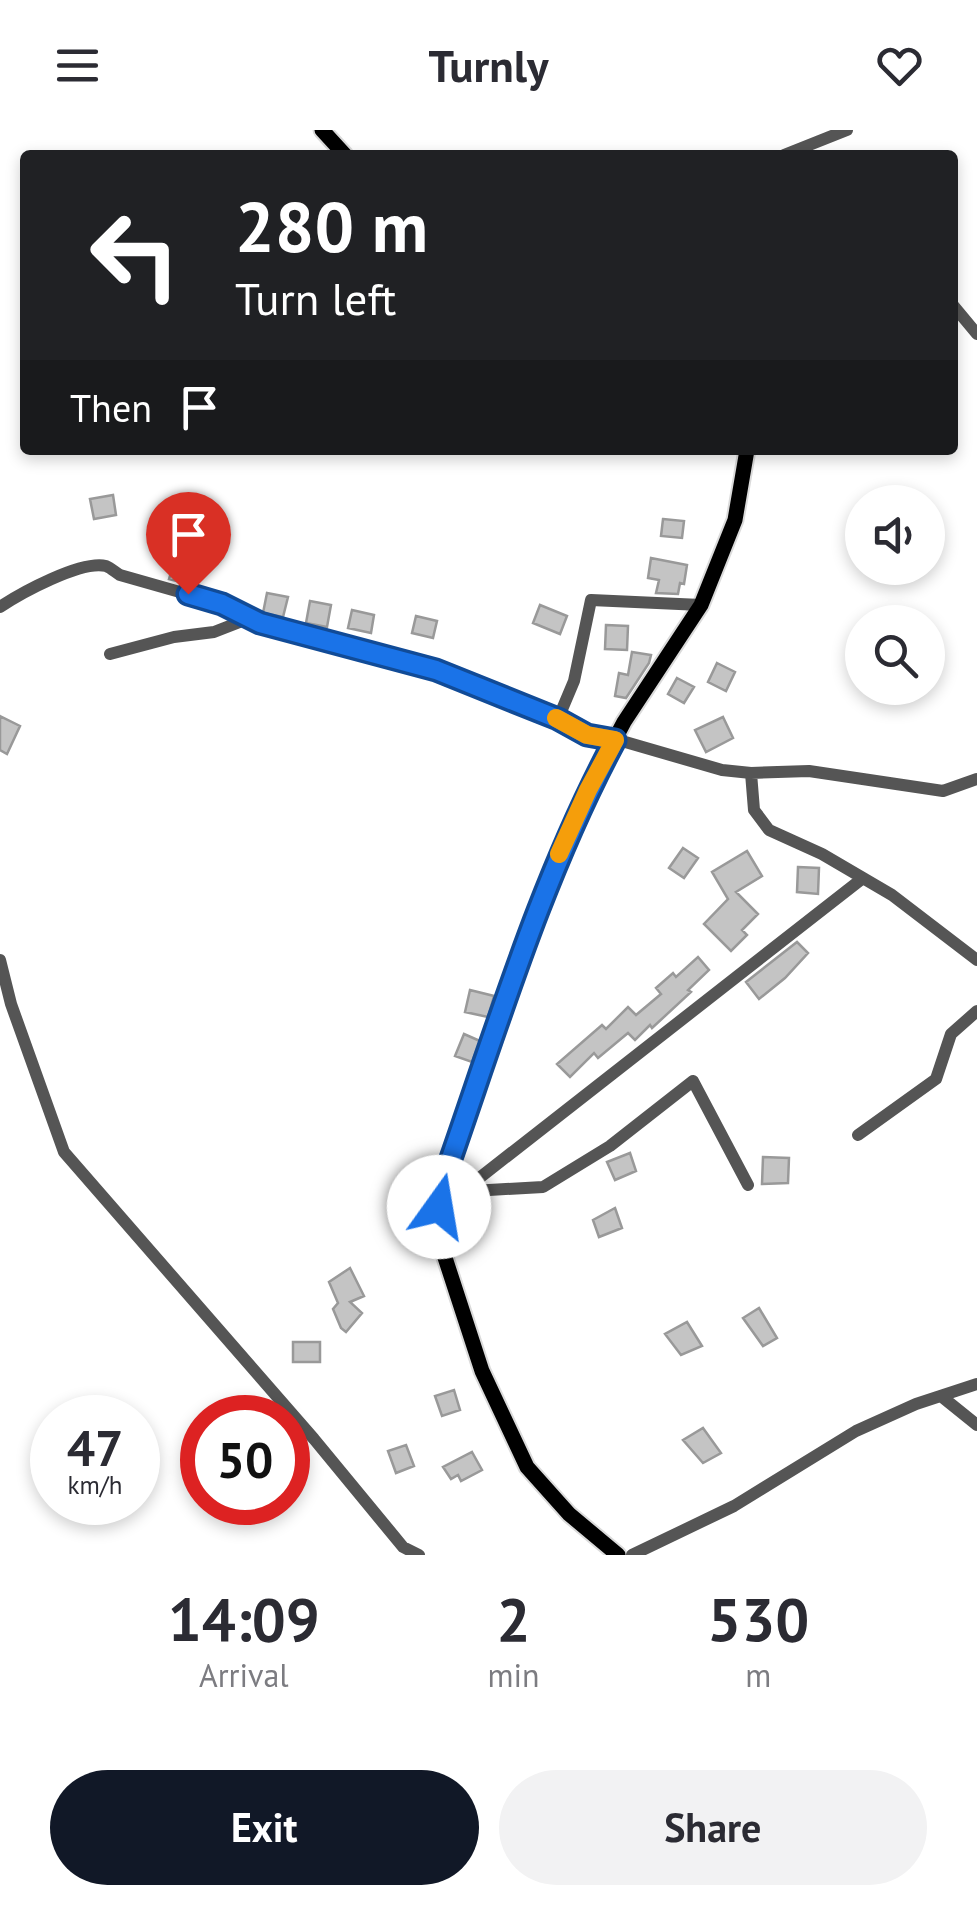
<!DOCTYPE html>
<style>
:root{--surface:#fff;--page:#f2f2f3;--text:#2b2b33;--muted:#7c7c81;--accent:#111827}
body{margin:0;font-family:"PT Sans",sans-serif;background:var(--page);color:var(--text);height:100vh;display:flex;flex-direction:column;font-size:38px;white-space:nowrap}
*{box-sizing:border-box;margin:0}
p{font-size:32px;color:var(--muted)}
.icon{flex:none;width:55px;height:55px;fill:none;stroke:currentColor;stroke-width:2;stroke-linecap:round;stroke-linejoin:round}
.map{position:relative;height:1425px;overflow:hidden}
.drawer{display:flex;flex-direction:column;background:var(--surface);flex:1}
.drawer>*{flex:none}
.guide{position:absolute;left:20px;top:20px;width:938px;height:305px;border-radius:10px;box-shadow:0 5px 15px #0003;background:#202124;color:#fff;overflow:hidden}
.tools{position:absolute;left:845px;top:355px;display:grid;gap:20px}
.tools a{display:grid;place-items:center;width:100px;height:100px;border-radius:50%;background:var(--surface);box-shadow:0 5px 15px #0003;font-size:50px}
.speed{position:absolute;left:30px;top:1265px;display:flex;gap:20px;font-size:50px;font-weight:700;text-align:center}
.speed>*{display:grid;place-content:center;width:130px;height:130px;border-radius:50%;background:var(--surface);box-shadow:0 5px 15px #0003;line-height:1}
.speed small{font-size:25px;font-weight:400}
.speed .limit{border:15px solid #d22;background:#fff;color:#111}
.pin{position:absolute;display:grid;place-items:center;width:85px;height:85px;color:#fff;margin:-102px -42px;border-radius:50% 50% 50% 0;rotate:-45deg;box-shadow:0 0 10px #0007}
.pin .icon{rotate:45deg}
.me{position:absolute;width:110px;margin:-55px;rotate:13deg;stroke-linejoin:round;filter:drop-shadow(0 0 8px #0008)}
.turn{display:flex;align-items:center;gap:35px;height:210px;padding:0 50px;font-size:45px}
.turn .icon{width:130px;height:130px;stroke-width:2.5}
.turn b{display:block;font-size:70px;line-height:85px}
.then{display:flex;align-items:center;height:95px;padding:0 50px;background:#0003;gap:20px;font-size:38px}
.eta{display:flex;justify-content:space-evenly;align-items:center;height:170px;text-align:center}
.eta b{font-size:60px;font-weight:700;line-height:70px}
.button{display:flex;gap:20px;margin-top:auto;padding:20px 50px}
.button a{flex:1;height:115px;border-radius:60px;background:var(--accent);color:#fff;font-size:40px;font-weight:700;line-height:115px;text-align:center}
.button a+a{background:var(--page);color:var(--text)}
header{display:flex;justify-content:space-between;align-items:center;height:130px;padding:0 50px;background:var(--surface);font-size:45px;font-weight:700}
.map>svg:first-child{display:block}
.building{fill:#c4c4c4;stroke:#999;stroke-width:2.5}
.lines{fill:none;stroke-linecap:round;stroke-linejoin:round}
.major-casing{stroke:#dbdbdb;stroke-width:19}
.minor{stroke:#555;stroke-width:12}
.major{stroke:#000;stroke-width:15}
.route-casing{stroke:#114b97;stroke-width:25}
.route{stroke:#1a73e8;stroke-width:18}
.slow{stroke:#f59e0b;stroke-width:18}
</style>
<header><svg class="icon" aria-label="menu" viewBox="0 0 24 24"><path d="M4 6h16M4 12h16M4 18h16"/></svg>Turnly<svg class="icon" aria-label="heart" viewBox="0 0 24 24"><path d="M12 20l-8-8c-3-5 5-10 8-4 3-6 11-1 8 4z"/></svg></header>
<div class="map">
<svg width="977" height="1425" viewBox="0 0 977 1425">
<rect width="100%" height="100%" fill="#fff"/>
<path class="building" d="M113,365L116,385L94,389L90,369Z
M663,389L684,391L682,408L661,406Z
M651,428L687,435L684,454L680,453L678,464L656,463L659,450L648,448Z
M175,429L199,437L193,455L169,449Z
M267,463L288,467L283,487L263,483Z
M310,471L331,475L327,497L306,493Z
M540,475L567,486L560,504L533,493Z
M352,480L374,485L371,503L348,498Z
M416,486L437,491L433,508L412,503Z
M606,495L628,496L627,520L605,519Z
M632,522L651,525L649,533L626,568L615,566L619,543L628,545Z
M717,533L735,542L726,561L708,552Z
M677,548L694,557L684,573L668,564Z
M0,586L20,596L7,624L0,620Z
M723,587L733,608L706,622L695,600Z
M683,718L698,728L684,748L669,738Z
M747,721L762,746L736,762L758,784L742,800L747,805L731,821L704,794L728,769L712,742Z
M798,737L819,738L818,764L797,762Z
M797,812L808,823L785,848L759,869L746,852Z
M698,827L709,840L688,860L691,862L652,898L650,895L635,910L628,903L598,928L594,923L570,947L557,934L602,895L606,899L628,877L636,885L661,864L656,858L673,843L676,847Z
M470,860L494,866L488,887L465,882Z
M464,904L480,911L472,932L455,926Z
M630,1023L636,1041L615,1050L607,1032Z
M763,1027L789,1028L788,1053L762,1054Z
M615,1078L622,1098L599,1107L593,1090Z
M350,1138L364,1166L350,1172L362,1183L346,1202L341,1198L333,1179L338,1173L329,1152Z
M759,1178L777,1208L763,1216L743,1188Z
M687,1192L702,1216L681,1225L665,1204Z
M293,1212H320V1232H293Z
M454,1260L460,1280L442,1286L435,1266Z
M703,1298L721,1323L703,1333L683,1310Z
M406,1315L414,1336L396,1343L388,1321Z
M472,1322L482,1340L461,1351L458,1345L451,1349L443,1337Z"/>
<g class="lines">
<g class="major-casing">
<path id="major" d="M322,0L345,25
M618,1425L569,1384L527,1337L482,1241L436,1100L441,1054L553,737L588,660L624,592L701,475L735,390L747,320"/>
</g>
<path class="minor" d="M784,25L847,0
M952,174L977,204
M0,477C21,463 81,430 106,436C111,438 115,442 120,445L222,474L260,493L437,540L558,589L587,605L615,609L722,640L751,643L809,641L943,661L977,649
M110,524L174,507L214,502L250,488
M558,589L574,551L591,470L701,475
M751,643L754,680L769,700L822,724L892,765L977,830
M0,830L11,874L64,1022L314,1309L403,1417L419,1425
M858,1005L936,949L951,904L977,881
M472,1061L543,1057L610,1016L693,951L748,1055
M436,1100L459,1098L468,1068L478,1049L863,748
M941,1266L977,1295
M632,1425L734,1376L856,1301L916,1274L977,1254"/>
<use href="#major" class="major"/>
</g>
<g class="lines">
<g class="route-casing">
<path id="route" d="M188,464L222,474L260,493L436,540L558,589L587,605L615,610C540,750 495,904 442,1054L439,1077"/>
</g>
<use href="#route" class="route"/>
<path class="slow" d="M556,588L587,605L615,610L588,660L559,724"/>
</g>
</svg>
<div class="tools">
<a><svg class="icon" aria-label="sound" viewBox="0 0 24 24"><path d="M4 9h4l5-4v14l-5-4H4zM17 9q2 3 0 6"/></svg></a>
<a><svg class="icon" aria-label="search" viewBox="0 0 24 24"><circle cx="10" cy="10" r="6"/><path d="M15 15l6 6"/></svg></a>
</div>
<div class="speed"><div>47<small>km/h</small></div><div class="limit">50</div></div>
<div class="pin" style="left:188px;top:464px;background:#d93025"><svg class="icon" aria-label="arrive" viewBox="0 0 24 24"><path d="M6 21V4h12l-3 4 3 4H6"/></svg></div>
<svg class="me" style="left:439px;top:1077px" viewBox="-20 -20 40 40"><circle r="19" fill="#fff"/><path d="M0-13L10 11 0 6-10 11z" fill="#1a73e8"/></svg>
<div class="guide">
<div class="turn"><svg class="icon" aria-label="left" viewBox="0 0 24 24"><path d="M17 20v-9H6M10 6l-5 5 5 5"/></svg><div><b>280 m</b>Turn left</div></div>
<div class="then">Then<svg class="icon" aria-label="arrive" viewBox="0 0 24 24"><path d="M6 21V4h12l-3 4 3 4H6"/></svg></div>
</div>
</div>
<section class="drawer">
<div class="eta">
<div><b>14:09</b><p>Arrival</p></div>
<div><b>2</b><p>min</p></div>
<div><b>530</b><p>m</p></div>
</div>
<div class="button"><a>Exit</a><a>Share</a></div>
</section>
